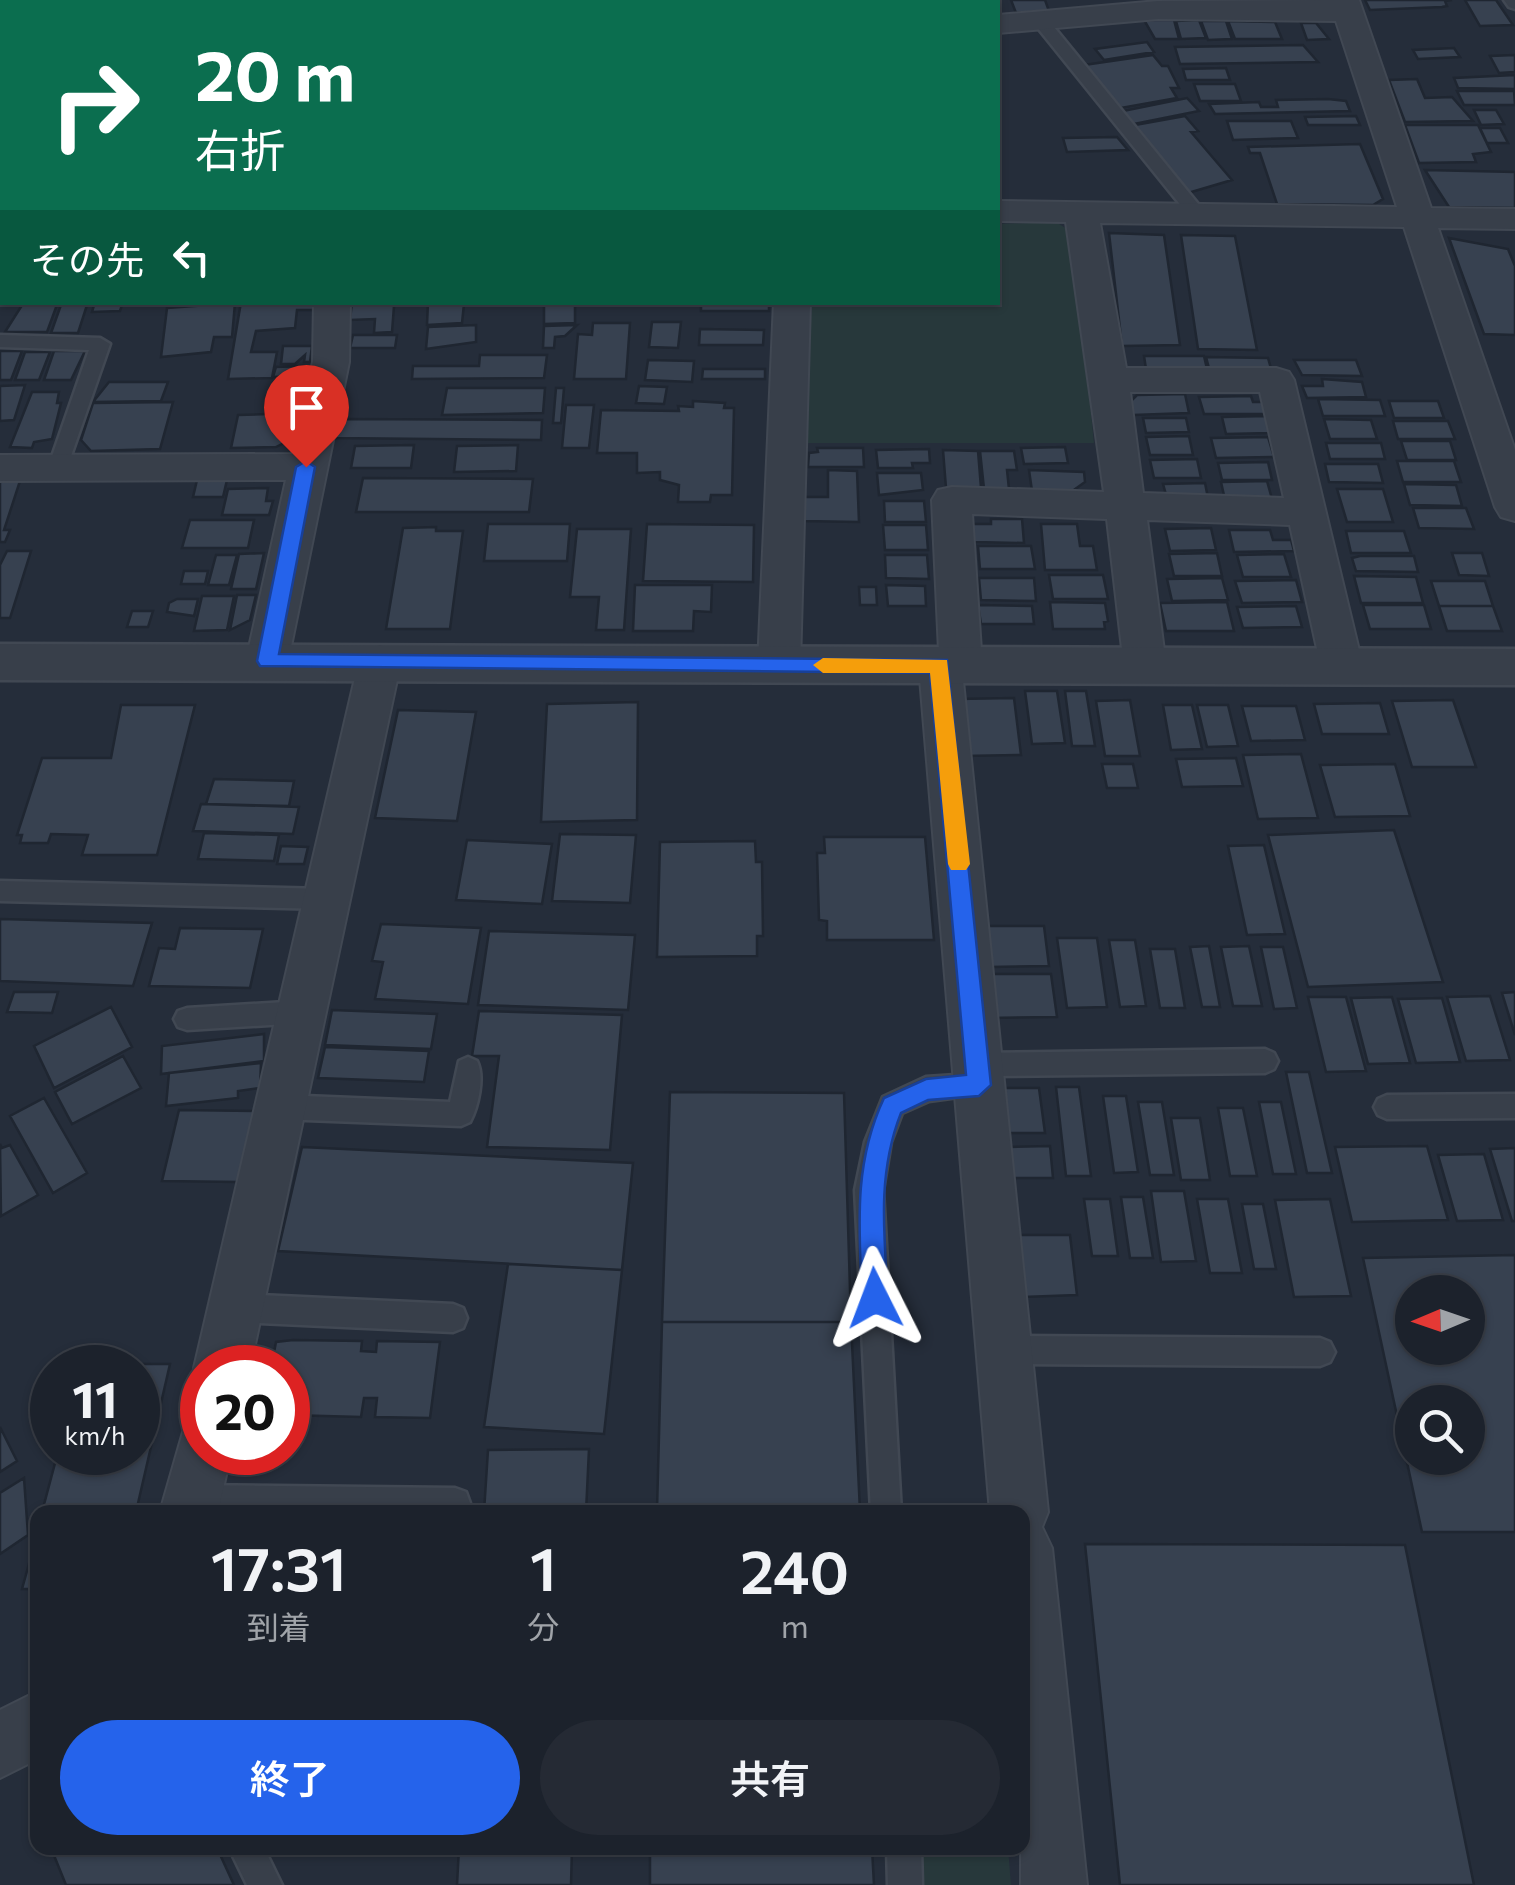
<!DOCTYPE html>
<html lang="ja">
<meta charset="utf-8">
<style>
:root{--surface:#1c222c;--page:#252a34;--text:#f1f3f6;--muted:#a0a4a9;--line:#3a3f48;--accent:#2563eb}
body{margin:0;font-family:Commissioner,"Noto Sans JP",sans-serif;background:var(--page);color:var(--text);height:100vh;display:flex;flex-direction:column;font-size:38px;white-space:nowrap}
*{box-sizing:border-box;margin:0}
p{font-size:32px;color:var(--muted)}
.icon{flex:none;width:55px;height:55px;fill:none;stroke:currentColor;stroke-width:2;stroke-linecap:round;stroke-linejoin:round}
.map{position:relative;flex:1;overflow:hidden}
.details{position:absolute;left:30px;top:1505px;width:1000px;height:350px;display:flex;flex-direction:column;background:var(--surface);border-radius:20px;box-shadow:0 2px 8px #0004,0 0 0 2px var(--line)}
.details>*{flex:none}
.banner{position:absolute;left:0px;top:0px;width:1000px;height:305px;box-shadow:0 2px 8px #0004,0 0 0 2px var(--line);background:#0b6e4f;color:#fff;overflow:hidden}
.needle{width:65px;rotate:268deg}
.fabs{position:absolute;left:1395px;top:1275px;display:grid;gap:20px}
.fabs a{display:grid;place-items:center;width:90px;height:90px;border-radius:50%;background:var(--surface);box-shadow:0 2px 8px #0004,0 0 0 2px var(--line);font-size:50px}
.speed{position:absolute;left:30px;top:1345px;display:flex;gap:20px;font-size:50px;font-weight:700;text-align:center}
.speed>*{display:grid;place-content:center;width:130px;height:130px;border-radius:50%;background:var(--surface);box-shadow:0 2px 8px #0004,0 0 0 2px var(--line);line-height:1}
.speed small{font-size:25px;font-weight:400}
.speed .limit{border:15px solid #d22;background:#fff;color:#111}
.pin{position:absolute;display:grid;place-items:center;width:85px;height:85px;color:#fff;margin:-102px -42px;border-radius:50% 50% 50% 0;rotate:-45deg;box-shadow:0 0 10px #0007}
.pin .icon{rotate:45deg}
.me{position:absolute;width:110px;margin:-55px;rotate:357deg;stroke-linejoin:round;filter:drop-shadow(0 0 8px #0008)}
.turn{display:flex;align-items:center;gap:35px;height:210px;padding:0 30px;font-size:45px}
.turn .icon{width:130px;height:130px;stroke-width:2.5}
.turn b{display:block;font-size:70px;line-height:85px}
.then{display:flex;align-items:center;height:95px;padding:0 30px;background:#0003;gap:20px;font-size:38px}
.eta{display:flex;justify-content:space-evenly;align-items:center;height:170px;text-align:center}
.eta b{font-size:60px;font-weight:600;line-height:70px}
.button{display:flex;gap:20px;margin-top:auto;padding:20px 30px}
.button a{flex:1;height:115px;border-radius:60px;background:var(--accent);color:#fff;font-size:40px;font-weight:600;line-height:115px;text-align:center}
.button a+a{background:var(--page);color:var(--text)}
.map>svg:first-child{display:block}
.green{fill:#27383b}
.building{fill:#374150;stroke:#1f2631;stroke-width:2.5;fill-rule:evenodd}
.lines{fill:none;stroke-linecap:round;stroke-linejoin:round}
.service-casing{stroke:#414853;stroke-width:5}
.minor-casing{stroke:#414853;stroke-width:4}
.tertiary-casing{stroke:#414853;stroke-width:5}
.service{fill:#383f4a;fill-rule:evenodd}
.minor{fill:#383f4a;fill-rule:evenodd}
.tertiary{fill:#383f4a;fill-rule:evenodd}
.route{fill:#2563eb;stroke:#184099;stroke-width:2.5}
.slow{fill:#f59e0b}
</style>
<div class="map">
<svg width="1515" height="1885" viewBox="0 0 1515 1885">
<rect width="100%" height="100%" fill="#252d3a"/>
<path class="green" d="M1056,222L1073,233L1094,443H803L812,303L998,302V224Z
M918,1848H1008L1011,1885H920Z"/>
<path class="building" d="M1011,0H1045L1049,11L1016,13Z
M1365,0H1452L1445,1L1447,6L1442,7L1370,10Z
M1465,0H1496L1513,25L1480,26Z
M1144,20H1174L1179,39H1155Z
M1199,20L1206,38L1181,39L1176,21Z
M1201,21H1226L1232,39L1208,40Z
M1228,21L1275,22L1282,39H1235Z
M1301,23H1316L1329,39L1307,40Z
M1147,42L1154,52L1104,60L1095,49Z
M1303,45L1318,62L1180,64L1175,47Z
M1454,48L1460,57L1418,59L1413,50Z
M1153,55L1162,66H1168L1179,88H1171L1177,98L1121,108L1084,65Z
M1515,55V72L1499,73L1490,56Z
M1226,68L1230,80H1186L1183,69Z
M1515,75V89L1458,88L1454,78Z
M1417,79L1425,98L1452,97L1473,121L1405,122L1389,80Z
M1194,84H1235L1241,101H1200Z
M1457,91H1514L1515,105H1464Z
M1187,98L1199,111L1134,124L1123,111Z
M1328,99L1346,101L1350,111L1215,114L1209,104L1259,102L1261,107H1278L1276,100Z
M1474,110H1496L1504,124L1481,125Z
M1185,116L1198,131L1191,132L1232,180L1188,193L1135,125Z
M1356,116L1360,125H1308L1305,117Z
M1227,121H1291L1298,138L1233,140Z
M1405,125H1478L1491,152L1473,154L1476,162L1419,163Z
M1480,128H1500L1508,143H1487Z
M1117,137L1128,150L1067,152L1063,138Z
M1360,144L1383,199L1373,205L1277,204L1260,153H1250L1248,147Z
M1425,170L1515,172V208L1449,207Z
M1109,233L1164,235L1180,345L1122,346Z
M1181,235L1235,236L1257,350L1198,349Z
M1449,238L1508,249L1515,266V335L1484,334Z
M24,302H58L47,332H5Z
M62,302H88L78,333H51Z
M95,302H123L120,311L92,312Z
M241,302H314L313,310H297L295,328L256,331L251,352H277L272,378L228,379Z
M352,302L394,306L392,332L374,333L375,319L350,320Z
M428,302H473V304H464L462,323L427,325Z
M544,302H575V323L544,324Z
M701,302H769V311H701Z
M235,303L232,337H214L211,352L161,357L167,308Z
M652,322H681L678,348L649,347Z
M593,323H630L626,379H574L578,334L592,335Z
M476,325V342L426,349L428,327Z
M577,325L565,336L555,337L554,348H543L544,326Z
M700,329L764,330L763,345H699Z
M353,335H397L395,348H350Z
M283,346H312L310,362H304L305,355L295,364H281Z
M0,351H22L11,380H0Z
M54,351H85L71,380H44Z
M25,352H50L39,380H15Z
M480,355H547L544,378L412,379L413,366H479Z
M1144,356H1204L1207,369H1146Z
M1206,357L1268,358L1272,372H1210Z
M648,360L694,361L692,382L645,380Z
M1294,360H1356L1362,376L1302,375Z
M303,366L300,376L273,377L276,367Z
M703,369H765V379H702Z
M1322,379L1362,382L1366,397L1307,398L1302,386H1323Z
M109,382H168L161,401L93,402Z
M25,385L14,420L0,421V386Z
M639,386L667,387L664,404L636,403Z
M447,388H545L543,413L442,415Z
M556,388H564L561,423H553Z
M32,392H59L57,403H61L52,439L34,442L32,448L10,447Z
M1185,394L1189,413L1133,415L1130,402L1137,395Z
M1251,396L1253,402H1265L1269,414H1204L1199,397Z
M1318,399L1380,400L1385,416H1323Z
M693,401L725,403L724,408H734L732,495H711L710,502H678L679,485L660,480V472L637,473V453H597L601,410L679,411L678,406L693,407Z
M1389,401H1438L1444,418H1394Z
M173,402L160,449L91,451L81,440L93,403Z
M566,405H594L589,448H562Z
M296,413L292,439L276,447L231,448L238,415Z
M1267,416L1271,433L1226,434L1222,417Z
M1143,418H1186L1189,432L1146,433Z
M336,419L542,420L541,440L332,438Z
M1324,419L1371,420L1377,439H1330Z
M1393,421H1448L1455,439H1398Z
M1189,436L1193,455H1150L1146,437Z
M1268,437L1274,457L1216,458L1211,438Z
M1401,441H1450L1456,460H1407Z
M1326,443H1381L1385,459H1330Z
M414,445L411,468H351L355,446Z
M518,445L516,471L454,472L457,446Z
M1065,447L1068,463L1024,464L1021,448Z
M817,448H863L864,467H808L809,453L818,452Z
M929,449L930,463H912L913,468H878L876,450Z
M943,450L978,451L981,488H946Z
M980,451H1014L1017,470H1007L1009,489H984Z
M1197,459L1201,478H1154L1150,460Z
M1397,461H1454L1461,482H1403Z
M1268,462L1272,480H1222L1218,463Z
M1325,464H1378L1383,483L1329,482Z
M828,470L857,471L859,522L802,521V497H828Z
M1029,470L1084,472L1085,482L1071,492L1032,491Z
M877,473H921L923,490L879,495Z
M363,478L533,479L529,512H356Z
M0,480L20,481L4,530H10L5,542H0Z
M197,480H227L223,497H193Z
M1267,481L1272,499L1225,500L1221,482Z
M1205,483L1208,498H1167L1163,484Z
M1404,484L1456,485L1462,506L1410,505Z
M268,488L266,501H273L269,515H222L228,489Z
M1337,489H1383L1393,522H1347Z
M884,501H924L926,522H885Z
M1413,508H1466L1474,529L1419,528Z
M991,519H1022L1024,543L974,542L972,524H991Z
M190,520H254L248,548H182Z
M488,524H570L567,561H484Z
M647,524L754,525L753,582L643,581Z
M1041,524H1077L1080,546H1093L1097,570H1045Z
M883,525H926L928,550H885Z
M436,527V531H463L450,629H386L403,528Z
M1211,528L1216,550L1170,551L1165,529Z
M577,529H631L624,630H596L599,597H570Z
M1229,530H1270L1273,540H1291L1294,551L1234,552Z
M1346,531H1404L1411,553H1351Z
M978,546H1031L1035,569H980Z
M7,551H31L10,618H0V565Z
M264,553L256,589H231L239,554Z
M1217,553L1222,576H1174L1169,554Z
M1452,553H1482L1489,576L1459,575Z
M1284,554L1291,577H1243L1237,555Z
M216,555H237L229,585H208Z
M885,555H927L929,579L886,578Z
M1360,556H1414L1418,572L1356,571L1352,558Z
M184,571H208L205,584H181Z
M1049,575H1103L1108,599H1053Z
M1354,576L1416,577L1423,603H1361Z
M979,578H1034L1036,601L981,600Z
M1222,578L1228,600L1172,601L1167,579Z
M1296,580L1302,602L1242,603L1235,581Z
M1431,581H1485L1493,606H1439Z
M635,585H712L711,612L694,611L693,631H633Z
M886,585L925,586L926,606H888Z
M859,587H876L877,605H860Z
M237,595H256L250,620L230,630Z
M202,596H234L227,630L194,631Z
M177,599H198L194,616L167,612L169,603Z
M1050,602L1105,603L1108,621L1104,622L1105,629H1053Z
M1227,602L1234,631H1166L1160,603Z
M978,605L1032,606L1034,624H981Z
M1363,605H1424L1431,629H1370Z
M1296,606L1302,627L1243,628L1237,607Z
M1439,606H1493L1502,631H1447Z
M132,611H153L148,627H127Z
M1025,691H1057L1065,743L1032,744Z
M1065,691H1086L1095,746H1072Z
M1014,698L1021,755L963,756L957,699Z
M1130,700L1140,756H1105L1096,701Z
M1453,700L1476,767H1412L1392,701Z
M638,702L637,820L541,822L547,704Z
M1380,703L1389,734H1322L1314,704Z
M121,705H195L157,855H82L88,835L51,834L48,843H20L22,835H17L42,758H111Z
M1163,705H1192L1202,749L1171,750Z
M1197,705H1228L1238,746L1207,747Z
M1242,706H1296L1305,740L1251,741Z
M398,710L476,712L457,821L375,818Z
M1301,754L1318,818L1258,819L1243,755Z
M1236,758L1243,786L1182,787L1176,759Z
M1102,764H1133L1138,788H1107Z
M1395,764L1410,816L1335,817L1320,765Z
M214,779L294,781L289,806L206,804Z
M201,804L299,807L293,834L193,831Z
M1394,830L1443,982L1308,987L1268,835Z
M204,833L279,835L274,861L198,859Z
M560,834L636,835L630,903L552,901Z
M824,837H925L934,940H827V921L819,920L817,853H825Z
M467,840L552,844L542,904L456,900Z
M755,841L756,862H762L763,936H757V956L657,957L660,842Z
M1264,845L1285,934L1247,935L1228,846Z
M281,846L308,847L304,864H277Z
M0,919L152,923L133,986L0,981Z
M381,924L481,928L468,1004L375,999L383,962L372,961Z
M985,926H1044L1049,966L989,967Z
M180,928L263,929L250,988L149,986L159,948L175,949Z
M489,931L635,935L628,1010L478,1005Z
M1057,938H1097L1107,1007L1067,1008Z
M1109,940H1135L1146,1006L1120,1007Z
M1209,946L1220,1007H1202L1190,947Z
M1249,946L1262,1006H1233L1221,947Z
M1261,947H1283L1297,1008L1274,1009Z
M1150,949H1175L1185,1008H1160Z
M983,974H1051L1057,1017L988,1018Z
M14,992H58L52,1013L7,1012Z
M1515,992V1035L1502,993Z
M1490,996L1510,1060L1466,1061L1447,997Z
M1308,997H1346L1366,1071L1326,1072Z
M1392,997L1410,1063L1368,1064L1351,998Z
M1442,998L1460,1062L1416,1063L1398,999Z
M111,1007L132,1047L54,1088L34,1046Z
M332,1010L437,1014L431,1049L325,1045Z
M479,1011L622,1015L610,1150L487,1147L499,1056H472Z
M264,1034V1061L161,1074L162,1046Z
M325,1047L429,1051L424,1082L318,1078Z
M123,1056L141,1088L72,1124L55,1092Z
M261,1063L260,1088L238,1091V1098L166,1106L169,1073Z
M1286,1072H1309L1332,1173H1307Z
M1056,1087H1079L1091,1176H1066Z
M1004,1088H1039L1045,1133H1009Z
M670,1092L844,1093L851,1322H662Z
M1103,1096H1126L1138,1172L1114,1173Z
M44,1098L87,1173L53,1193L10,1116Z
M1138,1102H1162L1174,1175H1150Z
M1259,1102H1281L1296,1174H1273Z
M1218,1108H1243L1257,1176H1230Z
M179,1110L255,1111L239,1182L162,1181Z
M1171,1118H1200L1210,1180H1181Z
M0,1144L2,1148L10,1145L38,1195L1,1216Z
M1050,1146L1053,1178H1012L1008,1147Z
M1427,1146L1448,1220L1352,1222L1335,1147Z
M302,1147L633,1163L622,1270L278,1251Z
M1515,1148V1221H1512L1490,1149Z
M1484,1154L1503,1220L1457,1221L1438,1155Z
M1151,1191H1184L1196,1261L1161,1262Z
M1121,1197H1143L1153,1258H1130Z
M1084,1199H1110L1118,1256H1092Z
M1197,1199H1228L1242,1273H1210Z
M1330,1199L1351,1296L1294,1297L1275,1200Z
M1242,1204H1263L1276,1269H1254Z
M1016,1235H1070L1077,1295L1023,1297Z
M1515,1255V1532H1422L1363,1258ZM1412,1292H1468V1348H1412ZM1412,1402H1468V1458H1412Z
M508,1264L622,1270L604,1434L484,1427Z
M662,1322H851L860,1511L657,1510Z
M293,1340L362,1341L361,1351L376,1352L377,1341L440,1342L430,1418L375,1417L377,1398H364L361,1417L288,1415V1368H271L276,1342Z
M123,1364H170L136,1512H42L58,1452H138V1368H123Z
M0,1427L17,1461L0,1472Z
M589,1449L586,1512H484L488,1450Z
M24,1478L28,1535L0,1554V1493Z
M657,1510L860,1511V1512H657Z
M38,1531V1589H22Z
M1085,1544L1405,1545L1474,1885H1120Z
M51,1848H217L234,1885H66Z
M459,1848H572L571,1885H457Z
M650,1848H872L874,1885H650Z"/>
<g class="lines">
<g class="service-casing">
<path id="service" d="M1504,0H1515V9L1509,7Z
M1033,16H1045L1203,210V218H1191L1033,22Z
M0,335L100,338L110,344L65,473H51L48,468L89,350L0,347Z
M0,881L326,889L335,892L338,899L335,906L326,909L0,901Z
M301,1001L310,1004L314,1012L310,1020L301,1023L187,1030L178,1027L174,1019L178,1011L187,1008Z
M1265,1049L1274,1053L1278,1061L1274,1069L1265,1073L987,1076L992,1085L988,1093L929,1101L902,1113L891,1142L883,1190L901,1512H871L855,1190L865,1142L883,1097L926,1077L971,1074L965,1065L969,1057L978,1053Z
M468,1057L477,1061C485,1077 478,1107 470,1122L461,1126L280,1119L271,1115L267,1107L271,1099L280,1095L450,1102L459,1061Z
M1515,1094V1118L1387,1119L1378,1115L1374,1107L1378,1099L1387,1095Z
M235,1294L453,1304L463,1308L467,1318L463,1328L453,1332L235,1322L225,1318L221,1308L225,1298Z
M1004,1336L1320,1338L1330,1342L1335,1352L1330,1362L1320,1366L1004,1364L994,1360L989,1350L994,1340Z
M192,1485L455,1488L466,1492L470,1503L466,1512H185L177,1500L181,1489Z
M229,1848H264L282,1885H247Z
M887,1848H921L922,1885H888Z"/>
</g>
<g class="minor-casing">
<path id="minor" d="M302,0H332V2H303Z
M782,0H812V2H783Z
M919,0H949L950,2H921Z
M1329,0H1359L1431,208L1515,209V229L1438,228L1515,450V521L1501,517L1495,507L1404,227L1100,223L1126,368H1276L1289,372L1294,380L1363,667L1357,678L1342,683L1327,678L1321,667L1290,525L1147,520L1166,666L1160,677L1145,682L1130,677L1124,666L1107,519L972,514L982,666L976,677L963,681L1048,1512L1042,1527L1052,1548L1087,1885H1021L1022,1512H990L919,666L925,655L939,651L932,500L938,490L952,487L1104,492L1066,222L998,221V201L1397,207L1336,21L1158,19L998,33V15L1158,1ZM1130,392H1260L1284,498L1143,493Z
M0,283L2,302H11L0,305Z
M314,302H350L349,362L288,661L282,672L267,677L252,672L246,661L286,480L0,481V455L292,454L313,362Z
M774,302H810L800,665L794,676L779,681L764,676L758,665Z
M380,645L395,650L401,661L250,1368H202V1387L194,1368L359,661L365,650Z
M202,1424V1452H231L218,1512H160L183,1432Z
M38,1691V1759L0,1778V1710Z"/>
</g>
<g class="tertiary-casing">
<path id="tertiary" d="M0,644L1515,649V685L0,680Z"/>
</g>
<use href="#service" class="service"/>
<use href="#minor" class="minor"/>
<use href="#tertiary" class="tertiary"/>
</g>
<path class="route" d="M306,461L315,467L279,654L947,660L991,1085L979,1096L928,1100L901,1113C877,1174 884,1233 888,1298L884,1307L875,1310L866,1307L862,1298C859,1227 853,1164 884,1098L926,1079L966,1075L930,673L260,666L257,661L296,467Z"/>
<path class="slow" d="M823,658L947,660L970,864L966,870H951L948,864L930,673H823L813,665Z"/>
</svg>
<div class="fabs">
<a><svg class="needle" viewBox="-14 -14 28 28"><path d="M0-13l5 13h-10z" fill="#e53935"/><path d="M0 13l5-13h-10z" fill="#a0a4a9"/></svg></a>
<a><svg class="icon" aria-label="search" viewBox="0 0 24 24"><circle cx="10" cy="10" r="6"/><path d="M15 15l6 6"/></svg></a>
</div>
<div class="speed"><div>11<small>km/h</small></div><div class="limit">20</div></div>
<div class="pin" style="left:306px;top:467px;background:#d93025"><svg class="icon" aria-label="arrive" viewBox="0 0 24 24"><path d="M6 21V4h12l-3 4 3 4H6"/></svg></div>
<svg class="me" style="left:875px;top:1298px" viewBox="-20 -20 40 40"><path d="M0-17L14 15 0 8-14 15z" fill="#2563eb" stroke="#fff" stroke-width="4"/></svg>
<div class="banner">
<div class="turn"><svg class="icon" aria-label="right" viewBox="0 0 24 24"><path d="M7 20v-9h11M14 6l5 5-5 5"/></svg><div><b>20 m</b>右折</div></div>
<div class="then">その先<svg class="icon" aria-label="left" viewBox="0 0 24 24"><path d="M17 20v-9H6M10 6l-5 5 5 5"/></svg></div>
</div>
<section class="details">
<div class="eta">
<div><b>17:31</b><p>到着</p></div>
<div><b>1</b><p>分</p></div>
<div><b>240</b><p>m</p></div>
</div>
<div class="button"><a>終了</a><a>共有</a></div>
</section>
</div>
